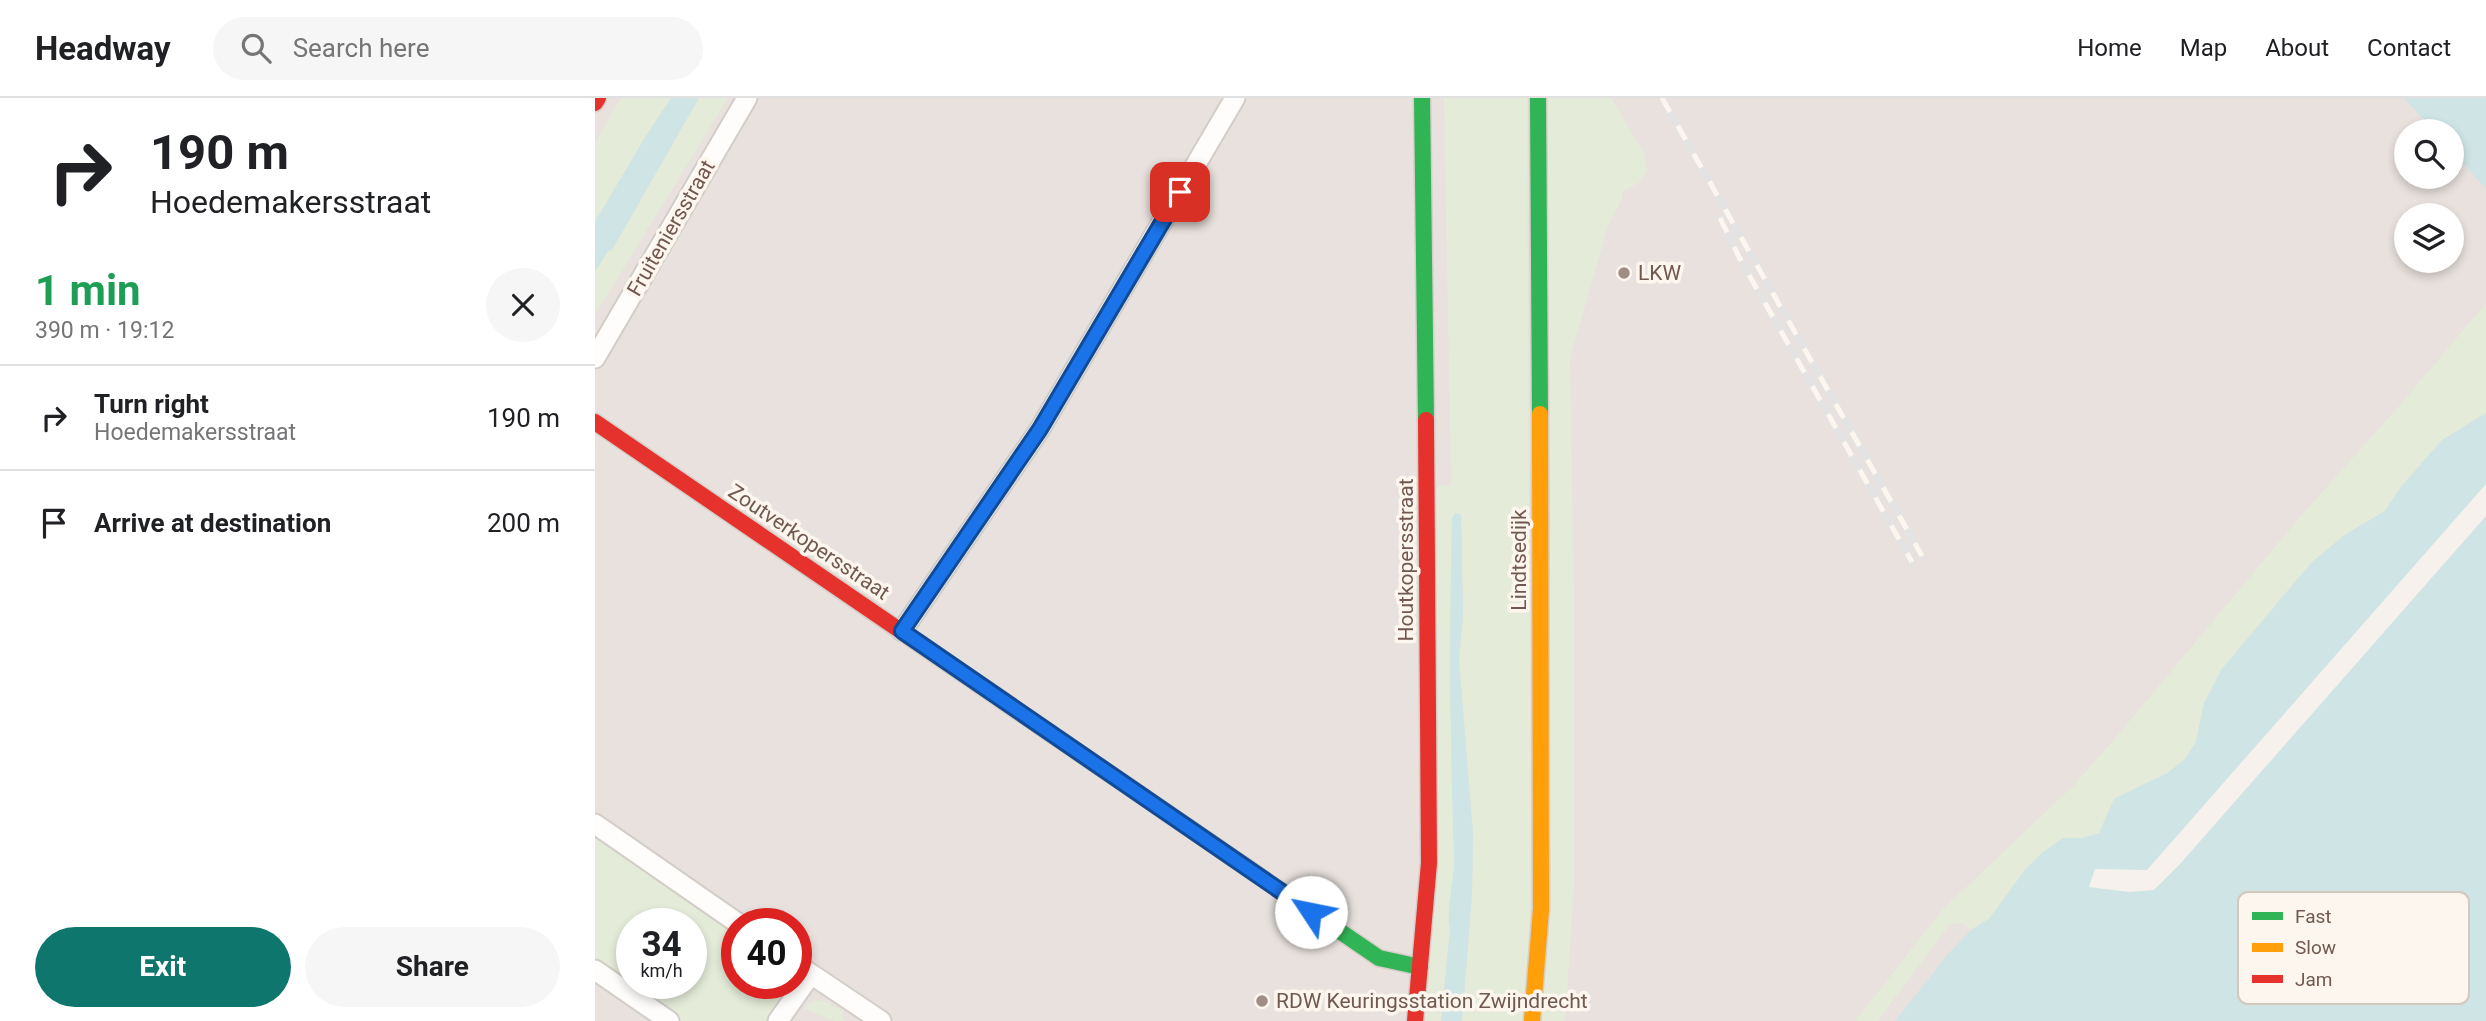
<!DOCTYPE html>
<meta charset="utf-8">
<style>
:root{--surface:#fff;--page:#f6f6f6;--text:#202124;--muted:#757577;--line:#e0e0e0;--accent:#0f766e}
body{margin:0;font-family:Roboto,sans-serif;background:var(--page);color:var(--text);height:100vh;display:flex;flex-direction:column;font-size:26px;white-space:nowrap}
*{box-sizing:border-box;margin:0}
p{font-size:23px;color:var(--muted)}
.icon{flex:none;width:38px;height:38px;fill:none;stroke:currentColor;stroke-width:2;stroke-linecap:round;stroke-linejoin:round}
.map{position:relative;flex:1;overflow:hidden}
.panel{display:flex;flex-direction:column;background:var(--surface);width:595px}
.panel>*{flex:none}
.banner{background:#fff;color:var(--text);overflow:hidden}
.buttons{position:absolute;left:1799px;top:21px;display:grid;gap:14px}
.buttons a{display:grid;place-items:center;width:70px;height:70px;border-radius:50%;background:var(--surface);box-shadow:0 4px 10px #0003;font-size:35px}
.speed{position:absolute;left:21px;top:810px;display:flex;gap:14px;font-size:35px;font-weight:700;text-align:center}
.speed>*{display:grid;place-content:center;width:91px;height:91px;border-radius:50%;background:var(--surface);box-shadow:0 4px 10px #0003;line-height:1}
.speed small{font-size:18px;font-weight:400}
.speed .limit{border:10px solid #d22;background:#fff;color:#111}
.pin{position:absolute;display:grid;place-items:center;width:60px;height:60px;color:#fff;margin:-30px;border-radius:14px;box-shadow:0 4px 10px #0006}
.me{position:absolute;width:77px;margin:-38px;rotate:304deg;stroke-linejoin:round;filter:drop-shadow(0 0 5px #0008)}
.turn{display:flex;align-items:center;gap:24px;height:147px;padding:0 35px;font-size:32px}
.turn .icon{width:91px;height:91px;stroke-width:2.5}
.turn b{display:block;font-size:49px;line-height:60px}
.round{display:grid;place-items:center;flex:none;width:74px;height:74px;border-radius:37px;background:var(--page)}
.overview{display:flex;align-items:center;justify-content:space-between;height:119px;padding:0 35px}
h1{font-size:42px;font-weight:700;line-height:52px;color:#1e9e55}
.button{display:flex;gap:14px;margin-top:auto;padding:14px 35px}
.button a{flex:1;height:80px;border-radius:42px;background:var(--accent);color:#fff;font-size:28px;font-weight:700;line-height:80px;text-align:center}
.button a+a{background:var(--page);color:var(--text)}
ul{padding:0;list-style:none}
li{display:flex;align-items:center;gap:21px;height:105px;padding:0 35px;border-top:2px solid var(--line)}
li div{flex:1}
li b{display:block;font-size:26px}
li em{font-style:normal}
header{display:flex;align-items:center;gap:42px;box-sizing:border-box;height:98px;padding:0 35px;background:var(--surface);border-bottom:2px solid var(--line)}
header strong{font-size:33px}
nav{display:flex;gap:38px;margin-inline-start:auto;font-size:24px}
.search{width:490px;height:63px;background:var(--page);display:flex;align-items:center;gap:18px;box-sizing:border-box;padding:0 24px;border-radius:38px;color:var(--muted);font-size:26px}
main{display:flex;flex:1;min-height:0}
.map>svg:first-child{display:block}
.industrial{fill:#e8e1dd;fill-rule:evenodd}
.green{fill:#e4ebd8;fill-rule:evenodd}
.water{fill:#cfe4e4}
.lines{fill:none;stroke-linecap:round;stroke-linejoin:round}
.street-casing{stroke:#d3cdc7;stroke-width:23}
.fast-casing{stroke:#d5cec8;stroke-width:19}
.slow-casing{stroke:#d5cec8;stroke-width:19}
.jam-casing{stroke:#d5cec8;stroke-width:19}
.street{stroke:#fefdfc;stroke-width:19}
.fast{stroke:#30b455;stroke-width:16}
.slow{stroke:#ff9f0a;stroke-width:16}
.jam{stroke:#e5322d;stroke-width:16}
.rail-casing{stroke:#e4e3e4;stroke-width:8}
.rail{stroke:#fdf6ee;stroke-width:5;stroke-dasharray:16;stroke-linecap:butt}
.route-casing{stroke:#114b97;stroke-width:18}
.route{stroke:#1a73e8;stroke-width:12}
.poi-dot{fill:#a08e86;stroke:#fdf6ee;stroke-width:2.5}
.labels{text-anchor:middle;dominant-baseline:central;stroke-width:7;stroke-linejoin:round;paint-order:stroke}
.street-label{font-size:21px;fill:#71594f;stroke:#fdf6ee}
.poi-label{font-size:21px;fill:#71594f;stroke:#fdf6ee;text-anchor:start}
.key{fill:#fdf6ee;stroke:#d3c7be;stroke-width:2}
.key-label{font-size:19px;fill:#71594f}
</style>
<header>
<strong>Headway</strong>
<div class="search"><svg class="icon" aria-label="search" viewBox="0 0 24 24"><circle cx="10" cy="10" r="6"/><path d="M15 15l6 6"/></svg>Search here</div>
<nav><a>Home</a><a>Map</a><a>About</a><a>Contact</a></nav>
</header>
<main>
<section class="panel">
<div class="banner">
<div class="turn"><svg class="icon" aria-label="right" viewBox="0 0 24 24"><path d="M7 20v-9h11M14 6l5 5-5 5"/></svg><div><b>190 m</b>Hoedemakersstraat</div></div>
</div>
<div class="overview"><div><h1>1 min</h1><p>390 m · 19:12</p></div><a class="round"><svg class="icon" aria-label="close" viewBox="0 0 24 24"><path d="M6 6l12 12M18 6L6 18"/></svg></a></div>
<ul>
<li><svg class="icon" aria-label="right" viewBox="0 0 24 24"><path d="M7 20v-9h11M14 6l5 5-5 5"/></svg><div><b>Turn right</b><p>Hoedemakersstraat</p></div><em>190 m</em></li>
<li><svg class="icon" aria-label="arrive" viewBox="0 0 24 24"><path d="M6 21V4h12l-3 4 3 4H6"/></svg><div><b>Arrive at destination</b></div><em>200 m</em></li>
</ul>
<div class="button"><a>Exit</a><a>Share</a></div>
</section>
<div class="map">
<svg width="1891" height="923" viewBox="0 0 1891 923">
<rect width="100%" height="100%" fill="#f6f1ec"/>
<path class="industrial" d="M0,0H1891V365L1456,779L1323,923H0ZM1811,33H1857V79H1811ZM1811,117H1857V163H1811ZM37,826H96V886H37ZM142,826H201V886H142Z"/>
<path class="green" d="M26,0H76L49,41L0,124V45Z
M104,0H133L0,217V174L13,153L17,152Z
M849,0H932L936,803L928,923H867L877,796L878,736L864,562L868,516L866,417L863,415L854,564L860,774L853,821L855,832L846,923H830L842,388L856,387Z
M949,0H1016L1049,55L1052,72L1044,85L1028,93L1027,101L1013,128L975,260L979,485V792L970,923H943Z
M1891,205V315L1847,342L1805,390L1790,413L1751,436L1716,465L1609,605L1601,643L1590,661L1572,675L1519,701L1504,735L1488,740H1468L1430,772L1394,821L1376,832L1367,825L1355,826L1283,923H1260L1348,811L1477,689L1517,644L1704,420L1805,307Z
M0,740L142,837V886H197V892L174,923H86L0,865ZM37,826H96V886H37Z
M227,902L250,914L247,916L251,923H239L209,911L216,904Z"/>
<path class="water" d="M76,0H104L17,152L13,153L0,174V124L49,41Z
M1809,0H1891V91L1857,53V33H1839Z
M1891,315V386L1552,772L1500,771L1494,789L1534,794L1559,792L1585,766L1891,418V923H1300L1354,855L1376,832L1394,821L1430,772L1448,754L1468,740H1488L1504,735L1519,701L1572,675L1590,661L1601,643L1609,605L1626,572L1716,465L1751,436L1790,413L1805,390L1847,342Z
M860,415L866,417L868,516L864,562L878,736L877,796L867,923H846L855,832C851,808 860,782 859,757C855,645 854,533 857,420Z"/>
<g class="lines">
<g class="street-casing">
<path id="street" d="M0,260L152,0
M307,533L445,331L640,0
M0,726L144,826
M201,866L286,923
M0,872L74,923
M183,923L216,876"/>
</g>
<g class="fast-casing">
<path id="fast" d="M827,0L831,322
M943,0L945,316
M455,635L784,860L825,869"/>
</g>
<g class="slow-casing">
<path id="slow" d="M937,923L946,811L945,316"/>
</g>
<g class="jam-casing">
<path id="jam" d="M0,5L3,0
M0,324L455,635
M820,923L834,765L831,322"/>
</g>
<use href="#street" class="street"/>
<use href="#fast" class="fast"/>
<use href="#slow" class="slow"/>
<use href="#jam" class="jam"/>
<g class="rail-casing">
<path id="rail" d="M1067,0L1327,458
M1125,120L1145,161L1317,464"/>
</g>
<use href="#rail" class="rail"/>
</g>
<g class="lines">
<g class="route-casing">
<path id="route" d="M585,94L445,331L307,533L716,814"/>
</g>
<use href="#route" class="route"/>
</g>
<g class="poi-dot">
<circle cx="1029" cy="175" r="7"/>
<circle cx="667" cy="903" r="7"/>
</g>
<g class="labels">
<g class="street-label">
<text transform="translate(76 130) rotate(-60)">Fruiteniersstraat</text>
<text transform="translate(214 444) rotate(34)">Zoutverkopersstraat</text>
<text transform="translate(811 462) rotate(-90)">Houtkopersstraat</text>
<text transform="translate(924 462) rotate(-90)">Lindtsedijk</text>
</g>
<g class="poi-label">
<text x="1043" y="175">LKW</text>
<text x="681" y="903">RDW Keuringsstation Zwijndrecht</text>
</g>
</g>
<rect x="1643" y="794" width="231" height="112" rx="10" class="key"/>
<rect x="1657" y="814" width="31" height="8" fill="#30b455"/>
<rect x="1657" y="845" width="31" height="9" fill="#ff9f0a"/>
<rect x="1657" y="877" width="31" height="8" fill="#e5322d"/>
<g class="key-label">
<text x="1700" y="825">Fast</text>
<text x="1700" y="856">Slow</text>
<text x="1700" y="888">Jam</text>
</g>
</svg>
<div class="buttons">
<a><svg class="icon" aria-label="search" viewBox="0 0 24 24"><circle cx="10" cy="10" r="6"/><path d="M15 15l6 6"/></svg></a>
<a><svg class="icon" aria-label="layers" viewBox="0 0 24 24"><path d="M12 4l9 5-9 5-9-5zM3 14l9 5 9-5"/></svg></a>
</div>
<div class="speed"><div>34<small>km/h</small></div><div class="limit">40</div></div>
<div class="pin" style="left:585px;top:94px;background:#d93025"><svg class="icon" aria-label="arrive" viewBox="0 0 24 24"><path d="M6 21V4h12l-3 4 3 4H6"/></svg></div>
<svg class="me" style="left:716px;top:814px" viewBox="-20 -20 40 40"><circle r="19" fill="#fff"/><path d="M0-13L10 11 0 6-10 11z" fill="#1a73e8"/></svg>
</div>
</main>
